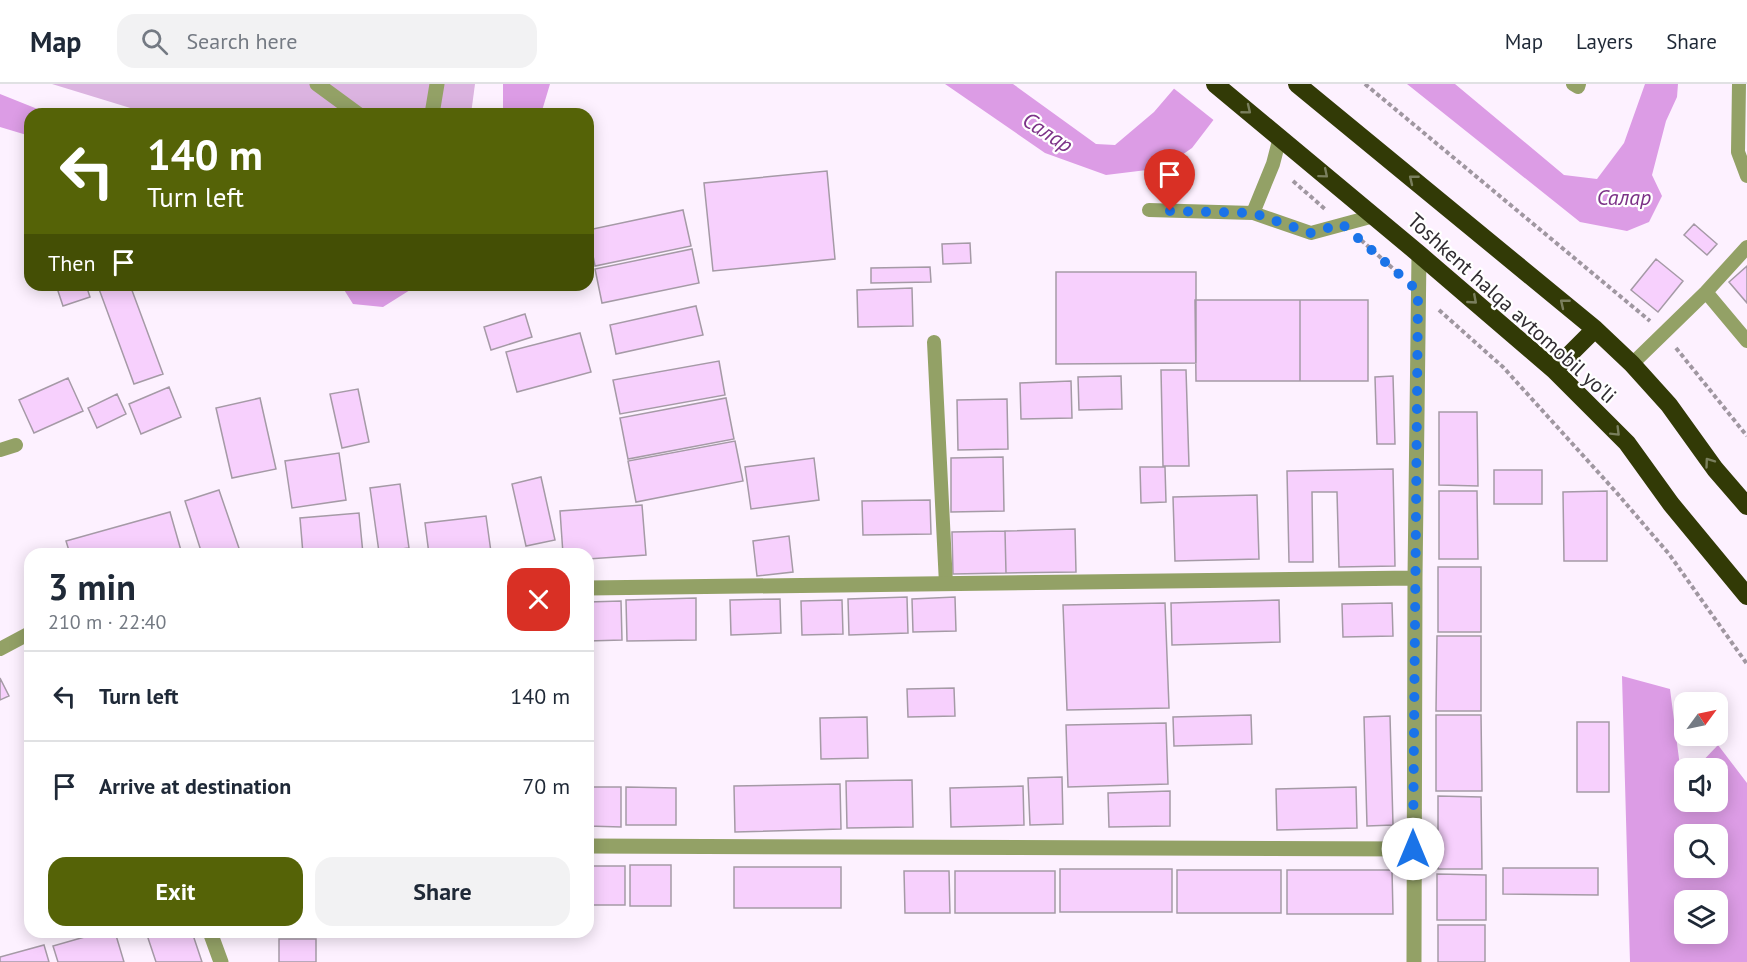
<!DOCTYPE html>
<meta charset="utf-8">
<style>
:root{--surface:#fff;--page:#f2f2f3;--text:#1f2937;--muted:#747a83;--line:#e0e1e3;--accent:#556307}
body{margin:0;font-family:"PT Sans",sans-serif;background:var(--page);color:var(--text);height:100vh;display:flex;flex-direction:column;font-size:22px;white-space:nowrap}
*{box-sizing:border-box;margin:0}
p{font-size:20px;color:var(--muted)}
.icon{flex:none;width:33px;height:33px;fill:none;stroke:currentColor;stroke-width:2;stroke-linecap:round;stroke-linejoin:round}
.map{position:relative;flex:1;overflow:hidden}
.panel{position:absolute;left:24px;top:464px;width:570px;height:390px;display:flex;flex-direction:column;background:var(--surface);border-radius:18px;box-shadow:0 3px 15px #0003}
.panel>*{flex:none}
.guide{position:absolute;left:24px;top:24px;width:570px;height:183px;border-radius:18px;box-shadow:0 3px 15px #0003;background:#556307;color:#fff;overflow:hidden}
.needle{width:39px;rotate:57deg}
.buttons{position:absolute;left:1674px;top:608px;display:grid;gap:12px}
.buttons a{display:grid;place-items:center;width:54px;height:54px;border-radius:12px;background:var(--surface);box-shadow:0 3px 15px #0003;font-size:30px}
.pin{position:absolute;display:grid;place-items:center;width:51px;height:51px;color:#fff;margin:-62px -26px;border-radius:50% 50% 50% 0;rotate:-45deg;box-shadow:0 0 6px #0007}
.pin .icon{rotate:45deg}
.me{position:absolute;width:66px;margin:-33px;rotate:0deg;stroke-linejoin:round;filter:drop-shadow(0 0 4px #0008)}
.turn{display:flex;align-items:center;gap:21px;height:126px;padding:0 24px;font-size:27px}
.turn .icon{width:78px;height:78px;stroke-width:2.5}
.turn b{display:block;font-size:42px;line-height:51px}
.then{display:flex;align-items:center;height:57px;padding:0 24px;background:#0003;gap:12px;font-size:22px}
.round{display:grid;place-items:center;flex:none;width:63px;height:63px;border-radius:18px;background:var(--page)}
.head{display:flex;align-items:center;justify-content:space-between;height:102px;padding:0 24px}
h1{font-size:36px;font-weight:800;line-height:45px}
.action{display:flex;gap:12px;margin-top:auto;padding:12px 24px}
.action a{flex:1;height:69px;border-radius:18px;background:var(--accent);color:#fff;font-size:24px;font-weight:800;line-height:69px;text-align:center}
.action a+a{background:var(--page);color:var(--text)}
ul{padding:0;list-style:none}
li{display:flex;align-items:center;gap:18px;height:90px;padding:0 24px;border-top:2px solid var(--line)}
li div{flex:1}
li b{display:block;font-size:22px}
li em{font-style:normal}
header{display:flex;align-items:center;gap:36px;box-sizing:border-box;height:84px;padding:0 30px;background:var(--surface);border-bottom:2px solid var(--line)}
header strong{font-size:28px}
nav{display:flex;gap:33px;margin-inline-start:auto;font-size:21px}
.search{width:420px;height:54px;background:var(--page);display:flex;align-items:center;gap:15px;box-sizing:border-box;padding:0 21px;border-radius:18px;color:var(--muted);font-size:22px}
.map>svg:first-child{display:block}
.green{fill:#dbb3e0}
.water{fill:#dc9ce5;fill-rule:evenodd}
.pier{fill:#fdf1ff}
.building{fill:#f7d0fd;stroke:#a59aa6;stroke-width:1.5}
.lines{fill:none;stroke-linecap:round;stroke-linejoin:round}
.path{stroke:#a097a1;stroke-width:4;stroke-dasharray:4.5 3;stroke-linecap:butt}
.lane{stroke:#93a166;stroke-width:14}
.street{stroke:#93a166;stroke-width:15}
.highway{stroke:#323a06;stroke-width:18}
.oneway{stroke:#7a7f5d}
.route{stroke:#1a73e8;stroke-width:10;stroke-dasharray:0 18}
.labels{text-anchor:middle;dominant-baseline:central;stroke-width:4.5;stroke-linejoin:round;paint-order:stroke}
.street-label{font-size:21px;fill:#312d32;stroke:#fff}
.water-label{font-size:22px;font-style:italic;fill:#7c3287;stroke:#fff}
</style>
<header>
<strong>Map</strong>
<div class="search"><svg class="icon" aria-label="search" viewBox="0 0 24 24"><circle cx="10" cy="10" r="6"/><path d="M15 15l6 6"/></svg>Search here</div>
<nav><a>Map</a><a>Layers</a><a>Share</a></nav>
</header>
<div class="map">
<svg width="1747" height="878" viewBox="0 0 1747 878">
<rect width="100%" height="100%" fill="#fdf1ff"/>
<path class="green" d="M52,0H475L471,30H150Z"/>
<path class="water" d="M503,0H550L541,30H503Z
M945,0H1013L1096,60L1115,61L1154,28L1178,0H1241L1192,64L1163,84L1106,91L1045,69Z
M1407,0H1455L1564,91L1597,95L1624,59L1645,0H1678L1677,13L1666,37L1652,91L1662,112L1649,138L1627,147L1580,138Z
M0,10L50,30H30V52L0,43Z
M341,201H418L383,223L353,220Z
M1622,592L1670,605L1682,698L1684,696V717H1718V684H1696L1718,661L1747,699V878H1630ZM1684,750H1718V783H1684ZM1684,816H1718V849H1684Z"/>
<path class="pier" d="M1174,0H1244L1216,38L1172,3Z"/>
<path class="building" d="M827,87L835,175L713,187L704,99Z
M683,126L691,162L595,182L588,146Z
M1694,140L1717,160L1707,171L1684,151Z
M970,159L971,179L943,180L942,160Z
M692,165L699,199L602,219L595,185Z
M1656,175L1683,197L1658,228L1631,206Z
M1747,182V219L1729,198Z
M930,183L931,198L871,199V184Z
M1056,188H1196V279L1056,280Z
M56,201H86L90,213L63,222Z
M109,201H130L163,290L134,300L99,205Z
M912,204L913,242L858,243L857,206Z
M1195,216H1300V297H1196Z
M1300,216H1368V297H1300Z
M696,222L703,251L616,270L610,241Z
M525,230L532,253L491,266L484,243Z
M580,249L591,288L517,308L506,268Z
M719,277L725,311L620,330L613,296Z
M1161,286H1186L1189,382H1163Z
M1121,292L1122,325L1079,326L1078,293Z
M1393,292L1395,360H1377L1375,293Z
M68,294L83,327L34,349L19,316Z
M1071,297L1072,334L1021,335L1020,299Z
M169,303L181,333L141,350L129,320Z
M358,305L369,358L342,364L330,310Z
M117,310L126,330L97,344L88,324Z
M260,314L276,385L232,394L216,324Z
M726,314L734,355L628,375L620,334Z
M1007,315L1008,365L958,366L957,316Z
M1439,328H1477L1478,402L1439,401Z
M735,357L743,397L636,418L628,377Z
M339,369L346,416L292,424L285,377Z
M1003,373L1004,427L951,428V374Z
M814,374L819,416L751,425L745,383Z
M1140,383H1165L1166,418L1141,419Z
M1393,385L1395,482L1339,483L1337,408H1312L1313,478H1289L1287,387Z
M1494,386H1542V420H1494Z
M541,393L555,456L526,462L512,400Z
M400,400L409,464L379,468L370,404Z
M219,406L241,470H202L185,417Z
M1439,407H1477L1478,475H1439Z
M1607,407V477H1564L1563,408Z
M1257,411L1259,475L1175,477L1173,413Z
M930,416L931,450L863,451L862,417Z
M642,421L646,471L588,475V470H563L560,427Z
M170,428L182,470H70L66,457Z
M359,429L363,470H303L300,434Z
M486,432L491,468L429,470L425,439Z
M1075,445L1076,488L1006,489L1005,447Z
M1005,447L1006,489L953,490L952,448Z
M789,452L793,488L757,492L753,457Z
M1438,483H1481V548H1438Z
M907,513L908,549L849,551L848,515Z
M955,513L956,547L913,548L912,515Z
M696,514V556L627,557L626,516Z
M780,515L781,549L731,551L730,516Z
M842,516L843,550L802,551L801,517Z
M1279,516L1280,558L1172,561L1171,519Z
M621,517L622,556L588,557V518Z
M1165,519L1169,624L1067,626L1063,521Z
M1392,519L1393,552L1343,553L1342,520Z
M1437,552H1481V627H1436Z
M0,594L9,612L0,616Z
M954,604L955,632L908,633L907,605Z
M1251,631L1252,660L1174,662L1173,633Z
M1436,631H1481L1482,707H1436Z
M1390,632L1393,741L1367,742L1364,633Z
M867,633L868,674L821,675L820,634Z
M1577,638H1609V708H1577Z
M1166,639L1168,700L1068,703L1066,641Z
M1062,693L1063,740L1030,741L1028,694Z
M912,696L913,743L847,744L846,697Z
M840,700L841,745L735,748L734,702Z
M1023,702L1024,741L951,743L950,704Z
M588,703H621V743L588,742Z
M626,703L676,704V741H626Z
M1356,703L1357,744L1277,746L1276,705Z
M1170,707V742L1109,743L1108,709Z
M1438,712L1481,713L1482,785H1438Z
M630,781H671V822H630Z
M588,782H625V821H588Z
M734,783H841V824H734Z
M1503,784H1598V811L1503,810Z
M1060,785H1172V828H1060Z
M1177,786H1281V829H1177Z
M1287,786H1392L1393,830H1287Z
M904,787H949L950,829H905Z
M955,787H1055V829H955Z
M1437,790L1486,791V836H1437Z
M1438,841H1485V878H1438Z
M102,848H115L124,878H58L53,862Z
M158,848H192L202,878H156L147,851Z
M279,855H316V878H279Z
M44,861L49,878H0V873Z"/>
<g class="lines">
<path class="path" d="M1365,0L1650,237
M1293,97L1326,126
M1361,156L1398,189
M1439,226L1503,283L1616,408L1669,470L1747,580
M1676,264L1747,352"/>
<path class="lane" d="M1573,0L1578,3L1579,0
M1739,0L1738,68L1747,92
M1280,53L1273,80L1253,129L1311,149L1374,132
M1149,126L1253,129
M1706,208L1747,257
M934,258L946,500
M1632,280L1706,208L1747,163
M0,366L16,361
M0,565L30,549"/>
<path class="street" d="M317,0L358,30
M432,30L437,0
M588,504L1415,494
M588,762L1413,765
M210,848L221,878
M1414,878L1415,494L1419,170"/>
<path class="highway" d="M1215,0L1419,170L1554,286L1627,359L1671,420L1747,512
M1297,0L1595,245L1632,280L1669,321L1715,385L1747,422
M1554,286L1595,245"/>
</g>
<defs><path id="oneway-chevron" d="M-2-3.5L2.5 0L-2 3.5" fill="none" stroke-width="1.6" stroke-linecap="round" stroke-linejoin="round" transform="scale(1.5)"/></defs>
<g class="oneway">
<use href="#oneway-chevron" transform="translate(1247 26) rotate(39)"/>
<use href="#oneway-chevron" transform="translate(1324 90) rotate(40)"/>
<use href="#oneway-chevron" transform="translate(1413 95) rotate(-141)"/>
<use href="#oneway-chevron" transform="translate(1473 216) rotate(41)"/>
<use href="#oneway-chevron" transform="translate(1564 219) rotate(-141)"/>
<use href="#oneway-chevron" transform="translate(1616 348) rotate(45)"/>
<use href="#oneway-chevron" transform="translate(1709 378) rotate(-126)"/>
</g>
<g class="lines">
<path class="route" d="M1170,127L1253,129L1311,149L1342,140L1418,207L1413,765"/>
</g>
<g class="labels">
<g class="street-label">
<text transform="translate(1512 224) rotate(42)">Toshkent halqa avtomobil yo'li</text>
</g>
<g class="water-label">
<text transform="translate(1048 48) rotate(33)">Салар</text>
<text x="1624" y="113">Салар</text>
</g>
</g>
</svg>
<div class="buttons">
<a><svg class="needle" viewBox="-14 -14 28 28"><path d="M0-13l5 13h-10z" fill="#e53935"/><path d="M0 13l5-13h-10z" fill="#747a83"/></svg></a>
<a><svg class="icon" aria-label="sound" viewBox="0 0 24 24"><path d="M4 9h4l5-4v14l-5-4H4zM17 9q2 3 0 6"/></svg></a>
<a><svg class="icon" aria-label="search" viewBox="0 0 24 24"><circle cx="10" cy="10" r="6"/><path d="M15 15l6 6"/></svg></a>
<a><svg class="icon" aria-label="layers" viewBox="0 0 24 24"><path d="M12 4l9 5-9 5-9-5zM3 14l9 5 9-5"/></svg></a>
</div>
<div class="pin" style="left:1170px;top:127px;background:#d93025"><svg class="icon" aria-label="arrive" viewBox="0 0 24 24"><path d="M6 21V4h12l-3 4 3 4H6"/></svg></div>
<svg class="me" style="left:1413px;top:765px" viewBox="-20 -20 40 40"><circle r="19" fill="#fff"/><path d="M0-13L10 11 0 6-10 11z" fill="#1a73e8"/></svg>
<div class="guide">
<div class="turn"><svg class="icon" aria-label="left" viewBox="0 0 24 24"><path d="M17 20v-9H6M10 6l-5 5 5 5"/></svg><div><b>140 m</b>Turn left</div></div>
<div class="then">Then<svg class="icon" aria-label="arrive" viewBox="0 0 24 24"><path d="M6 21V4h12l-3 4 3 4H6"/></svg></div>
</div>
<section class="panel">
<div class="head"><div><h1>3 min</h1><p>210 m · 22:40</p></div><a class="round" style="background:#d93025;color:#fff"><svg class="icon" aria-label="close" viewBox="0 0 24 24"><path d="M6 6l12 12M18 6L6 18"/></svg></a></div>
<ul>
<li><svg class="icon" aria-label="left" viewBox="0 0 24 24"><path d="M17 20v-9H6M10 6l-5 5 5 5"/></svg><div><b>Turn left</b></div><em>140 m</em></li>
<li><svg class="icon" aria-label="arrive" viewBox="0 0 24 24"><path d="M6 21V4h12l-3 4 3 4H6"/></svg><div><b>Arrive at destination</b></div><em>70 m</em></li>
</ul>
<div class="action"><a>Exit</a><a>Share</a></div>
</section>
</div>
